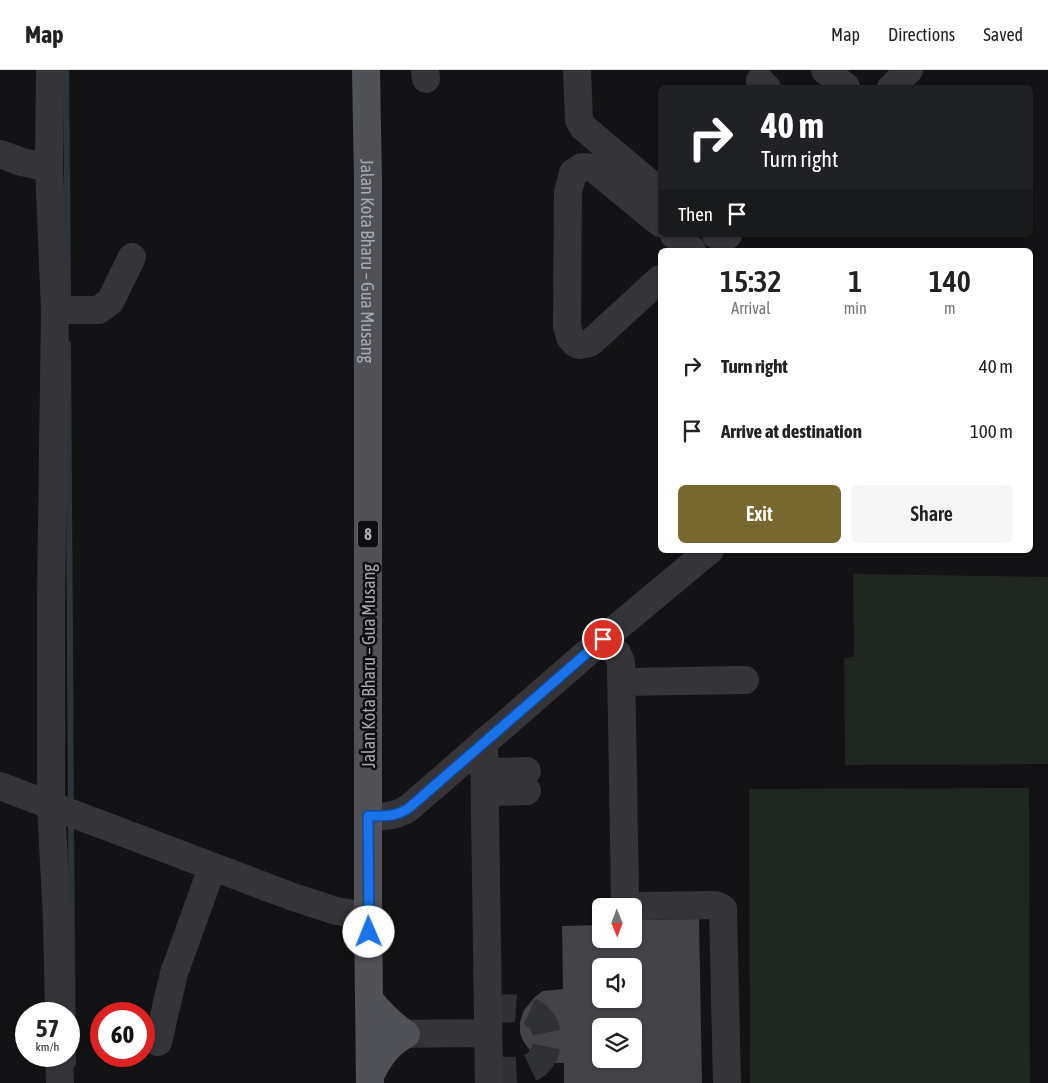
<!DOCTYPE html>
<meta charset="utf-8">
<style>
:root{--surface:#fff;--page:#f6f6f6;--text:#222;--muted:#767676;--line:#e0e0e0;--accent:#776830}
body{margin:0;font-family:"Asap Condensed",sans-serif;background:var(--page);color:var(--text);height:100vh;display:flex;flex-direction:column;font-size:19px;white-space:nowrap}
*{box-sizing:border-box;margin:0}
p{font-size:16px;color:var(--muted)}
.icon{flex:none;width:28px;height:28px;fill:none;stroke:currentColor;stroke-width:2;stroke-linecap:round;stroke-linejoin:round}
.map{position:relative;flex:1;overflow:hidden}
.side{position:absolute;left:658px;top:178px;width:375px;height:305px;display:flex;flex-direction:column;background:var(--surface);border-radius:8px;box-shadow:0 1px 4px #0004}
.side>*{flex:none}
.banner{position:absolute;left:658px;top:15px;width:375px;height:152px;border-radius:8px;box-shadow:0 1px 4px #0004;background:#202124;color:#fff;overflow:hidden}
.needle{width:32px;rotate:179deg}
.fabs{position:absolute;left:592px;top:828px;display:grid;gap:10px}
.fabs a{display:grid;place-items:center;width:50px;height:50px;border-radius:8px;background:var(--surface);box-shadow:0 1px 4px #0004;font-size:25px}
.speed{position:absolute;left:15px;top:932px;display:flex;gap:10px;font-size:25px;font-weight:700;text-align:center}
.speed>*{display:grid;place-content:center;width:65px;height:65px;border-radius:50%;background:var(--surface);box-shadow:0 1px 4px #0004;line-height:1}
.speed small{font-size:12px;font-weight:400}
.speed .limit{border:8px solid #d22;background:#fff;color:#111}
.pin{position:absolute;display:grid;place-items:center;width:42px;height:42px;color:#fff;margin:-21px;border:2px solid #fff;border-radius:50%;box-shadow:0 1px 5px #0007}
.me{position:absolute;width:55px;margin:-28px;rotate:359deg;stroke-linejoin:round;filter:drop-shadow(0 0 4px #0008)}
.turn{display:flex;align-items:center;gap:18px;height:105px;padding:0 20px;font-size:22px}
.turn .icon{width:65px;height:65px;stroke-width:2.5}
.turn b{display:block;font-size:35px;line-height:42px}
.then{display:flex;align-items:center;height:48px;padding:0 20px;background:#0003;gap:10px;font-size:19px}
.eta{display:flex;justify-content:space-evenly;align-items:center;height:85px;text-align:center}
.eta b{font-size:30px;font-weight:600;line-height:35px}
.action{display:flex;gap:10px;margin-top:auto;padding:10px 20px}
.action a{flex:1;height:58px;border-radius:8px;background:var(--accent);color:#fff;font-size:20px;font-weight:600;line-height:58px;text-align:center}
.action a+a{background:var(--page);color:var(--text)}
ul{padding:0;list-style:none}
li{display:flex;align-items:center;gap:15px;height:65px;padding:0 20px}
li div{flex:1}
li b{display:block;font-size:19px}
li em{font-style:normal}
header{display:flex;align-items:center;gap:30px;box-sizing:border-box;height:70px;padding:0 25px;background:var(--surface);border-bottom:1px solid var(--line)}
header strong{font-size:24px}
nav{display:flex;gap:28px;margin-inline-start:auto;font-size:18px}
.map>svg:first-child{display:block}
.green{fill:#202721}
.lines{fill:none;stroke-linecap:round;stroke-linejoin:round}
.stream{stroke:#2e343c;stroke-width:6}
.building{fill:#434348;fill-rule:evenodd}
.minor-tunnel{stroke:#303135;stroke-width:28;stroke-dasharray:28 14;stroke-linecap:butt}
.minor{stroke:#353539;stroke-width:28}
.major{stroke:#515258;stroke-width:28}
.route-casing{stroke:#114b97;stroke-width:12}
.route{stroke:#1a73e8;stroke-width:9}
.labels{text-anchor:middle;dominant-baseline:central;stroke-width:5;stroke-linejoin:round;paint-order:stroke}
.shield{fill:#0e0e10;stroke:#787a83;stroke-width:1}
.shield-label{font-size:16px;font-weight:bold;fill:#a6a9b4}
.street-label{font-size:18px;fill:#a6a9b4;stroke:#0e0e10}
</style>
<header>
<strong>Map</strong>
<nav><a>Map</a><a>Directions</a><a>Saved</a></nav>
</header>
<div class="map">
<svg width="1048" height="1013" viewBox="0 0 1048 1013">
<rect width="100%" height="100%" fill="#131315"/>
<path class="green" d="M853,504L1048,507V694L845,695L844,588L854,587Z
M1029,718L1030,1013H750L749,719Z"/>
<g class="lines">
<path class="stream" d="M66,0L68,224
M68,274L71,736
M71,751L73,994"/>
</g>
<path class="building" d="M699,849L702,1013H564V993H554L544,991L536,986L529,979L523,971L520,962V952L524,940L535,927L543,921L563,919L562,856L601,855V869L633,870L634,850ZM601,896H634V929H601ZM601,956H634V989H601Z"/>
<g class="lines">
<path class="minor-tunnel" d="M488,939C501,939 519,936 531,942C555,954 552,994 524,1000C514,1002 500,1000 489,1000"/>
<path class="minor" d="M50,0L49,98L55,240L51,526V736L57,849L59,944
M425,0L426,9
M577,0L579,50L583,57L660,122
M825,0L846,17
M760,11L767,18
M891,18L909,0
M0,84L22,92L49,98
M660,153L593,98L582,97L573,103L568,122L567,256L570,267L575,273L579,275L590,273L660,209
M674,165L692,180
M716,165H728
M55,240H98L110,232L132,187
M603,569L617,583L621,592L625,828C626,833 628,835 634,836
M623,612L745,610
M484,672L489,1013
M484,702L527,701
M0,716L293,827L336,841L368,846
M485,722L527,721
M368,747C384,746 397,747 410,737L603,569L710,480
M634,836L715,835L719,836L723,839L727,1013
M382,964L488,963
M158,972L174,903L212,798
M59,986L60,1013"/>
<g class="major">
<path id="s1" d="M366,0L368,111V846L370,1013"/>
<path d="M369,929C380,943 390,954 406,964C386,976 381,985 370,1005"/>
</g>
</g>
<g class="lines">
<g class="route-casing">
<path id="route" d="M369,862L368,746C384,746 397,747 410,737L603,569"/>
</g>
<use href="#route" class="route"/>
</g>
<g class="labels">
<rect class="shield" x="358" y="450.5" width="20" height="27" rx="4"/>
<g class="shield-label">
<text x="368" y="464">8</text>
</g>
<g class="street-label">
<text stroke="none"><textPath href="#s1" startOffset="191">Jalan Kota Bharu – Gua Musang</textPath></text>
<text transform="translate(368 596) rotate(-90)">Jalan Kota Bharu – Gua Musang</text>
</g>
</g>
</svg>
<div class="fabs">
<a><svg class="needle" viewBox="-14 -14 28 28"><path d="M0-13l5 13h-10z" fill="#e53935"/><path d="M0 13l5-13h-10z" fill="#767676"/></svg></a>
<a><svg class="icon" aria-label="sound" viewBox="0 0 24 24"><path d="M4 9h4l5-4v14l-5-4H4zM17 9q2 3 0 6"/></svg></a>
<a><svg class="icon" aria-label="layers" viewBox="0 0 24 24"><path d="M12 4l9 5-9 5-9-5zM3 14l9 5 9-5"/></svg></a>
</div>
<div class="speed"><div>57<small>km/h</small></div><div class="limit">60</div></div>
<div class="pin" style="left:603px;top:569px;background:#d93025"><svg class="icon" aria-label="arrive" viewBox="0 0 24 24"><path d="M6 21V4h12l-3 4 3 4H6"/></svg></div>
<svg class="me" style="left:369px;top:862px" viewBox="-20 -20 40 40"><circle r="19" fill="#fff"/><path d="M0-13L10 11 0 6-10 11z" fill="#1a73e8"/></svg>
<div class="banner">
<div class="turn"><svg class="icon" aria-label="right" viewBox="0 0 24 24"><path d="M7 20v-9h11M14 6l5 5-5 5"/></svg><div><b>40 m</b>Turn right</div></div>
<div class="then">Then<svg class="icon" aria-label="arrive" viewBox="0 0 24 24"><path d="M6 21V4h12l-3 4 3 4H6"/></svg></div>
</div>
<section class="side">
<div class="eta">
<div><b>15:32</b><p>Arrival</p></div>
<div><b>1</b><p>min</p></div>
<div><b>140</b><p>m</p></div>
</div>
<ul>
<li><svg class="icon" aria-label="right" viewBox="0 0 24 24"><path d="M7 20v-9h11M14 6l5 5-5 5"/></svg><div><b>Turn right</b></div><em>40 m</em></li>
<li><svg class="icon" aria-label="arrive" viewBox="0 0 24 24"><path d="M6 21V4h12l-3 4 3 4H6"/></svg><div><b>Arrive at destination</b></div><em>100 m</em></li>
</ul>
<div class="action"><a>Exit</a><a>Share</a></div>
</section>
</div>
